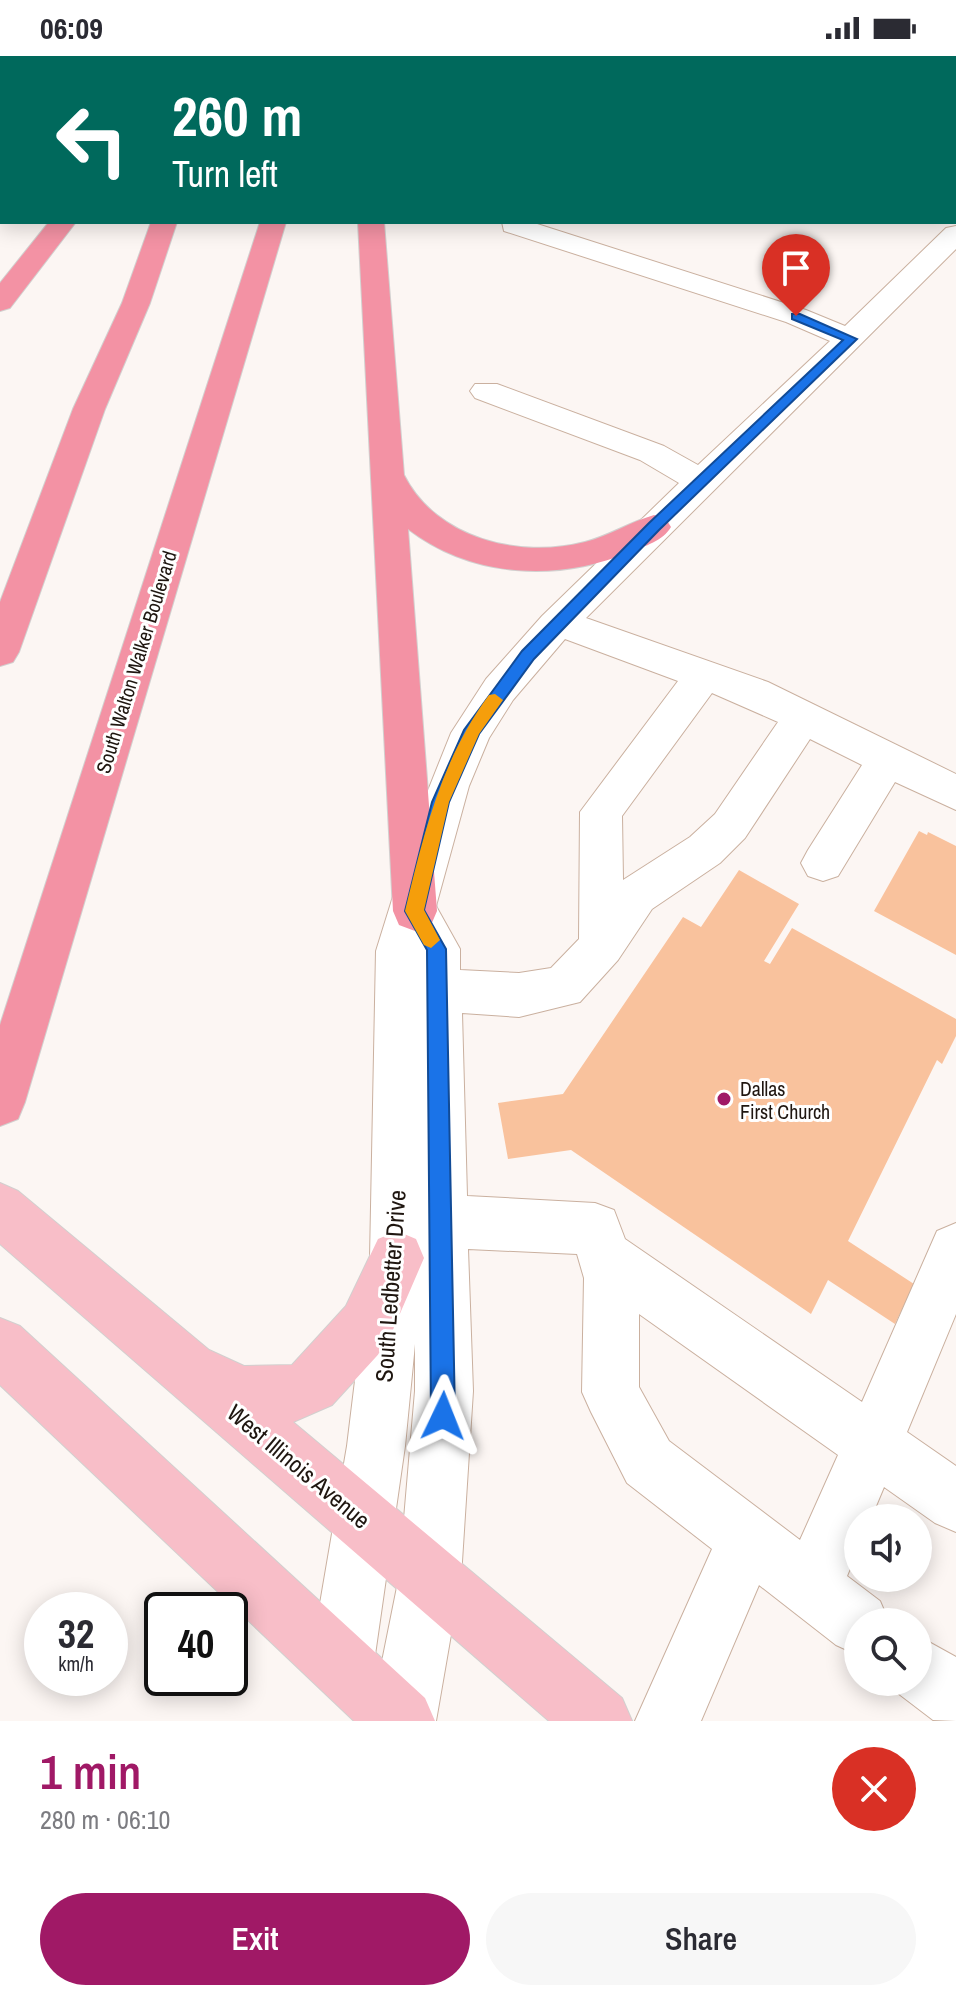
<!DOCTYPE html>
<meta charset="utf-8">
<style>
:root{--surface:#fff;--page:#f7f7f7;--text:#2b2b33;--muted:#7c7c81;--accent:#a01966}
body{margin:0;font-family:"Archivo Narrow",sans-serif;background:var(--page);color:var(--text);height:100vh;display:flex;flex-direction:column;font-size:30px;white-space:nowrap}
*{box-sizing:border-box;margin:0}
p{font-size:26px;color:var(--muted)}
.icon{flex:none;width:44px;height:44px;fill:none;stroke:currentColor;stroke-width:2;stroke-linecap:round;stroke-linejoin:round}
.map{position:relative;height:1665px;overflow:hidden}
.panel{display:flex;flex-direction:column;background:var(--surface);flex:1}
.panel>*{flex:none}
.top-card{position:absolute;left:0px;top:0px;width:956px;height:168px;box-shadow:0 4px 20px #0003;background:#00695c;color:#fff;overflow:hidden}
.fabs{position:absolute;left:844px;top:1448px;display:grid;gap:16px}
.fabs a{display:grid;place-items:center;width:88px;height:88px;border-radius:50%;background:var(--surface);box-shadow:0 4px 20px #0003;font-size:40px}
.speed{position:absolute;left:24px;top:1536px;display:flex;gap:16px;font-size:40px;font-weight:700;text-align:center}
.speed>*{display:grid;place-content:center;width:104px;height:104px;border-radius:50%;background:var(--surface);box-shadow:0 4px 20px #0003;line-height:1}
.speed small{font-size:20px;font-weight:400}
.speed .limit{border:4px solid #111;border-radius:12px;background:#fff;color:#111}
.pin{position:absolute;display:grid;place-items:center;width:68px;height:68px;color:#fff;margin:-82px -34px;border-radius:50% 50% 50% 0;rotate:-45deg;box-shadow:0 0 8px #0007}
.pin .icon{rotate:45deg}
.me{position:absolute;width:88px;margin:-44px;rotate:2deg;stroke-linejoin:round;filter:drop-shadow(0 0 6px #0008)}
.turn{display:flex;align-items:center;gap:28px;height:168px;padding:0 40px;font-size:36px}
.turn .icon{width:104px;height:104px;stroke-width:2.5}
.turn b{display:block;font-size:56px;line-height:68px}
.round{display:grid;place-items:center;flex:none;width:84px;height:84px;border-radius:42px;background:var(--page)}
.headline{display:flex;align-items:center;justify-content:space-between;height:136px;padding:0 40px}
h1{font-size:48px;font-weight:600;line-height:60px;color:var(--accent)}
.cta{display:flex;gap:16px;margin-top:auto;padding:16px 40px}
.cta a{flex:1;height:92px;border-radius:48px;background:var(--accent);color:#fff;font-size:32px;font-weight:600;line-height:92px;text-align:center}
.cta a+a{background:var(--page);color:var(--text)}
.status{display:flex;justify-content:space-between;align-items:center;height:56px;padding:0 40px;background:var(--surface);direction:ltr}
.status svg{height:22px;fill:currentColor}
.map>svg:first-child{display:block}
.building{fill:#f9c29d}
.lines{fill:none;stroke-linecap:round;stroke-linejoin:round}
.minor-casing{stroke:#cab09f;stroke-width:2}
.major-casing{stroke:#d2d0cf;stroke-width:2}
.highway-casing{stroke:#d2d0cf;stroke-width:2}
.minor{fill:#fff;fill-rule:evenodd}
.major{fill:#f8bec8;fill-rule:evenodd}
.highway{fill:#f392a4;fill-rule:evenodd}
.route{fill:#1a73e8;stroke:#114b97;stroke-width:2}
.slow{fill:#f59e0b}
.poi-dot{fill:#a01966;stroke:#fff;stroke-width:3}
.labels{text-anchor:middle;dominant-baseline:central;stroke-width:6;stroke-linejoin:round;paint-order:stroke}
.street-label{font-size:20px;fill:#1f1610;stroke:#fff}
.poi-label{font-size:20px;fill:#1f1610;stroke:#fff;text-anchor:start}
.near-street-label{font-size:24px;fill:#1f1610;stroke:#fff}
</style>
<div class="status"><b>06:09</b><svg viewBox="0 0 49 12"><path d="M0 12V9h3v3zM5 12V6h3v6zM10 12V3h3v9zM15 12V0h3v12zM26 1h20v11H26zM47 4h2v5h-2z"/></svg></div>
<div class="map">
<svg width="956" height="1665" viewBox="0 0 956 1665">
<rect width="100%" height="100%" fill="#fcf6f3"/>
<path class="building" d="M919,775L927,779L928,776L956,790V899L874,855Z
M739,814L799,848L764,905L770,908L792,872L956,963V980L942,1008L937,1004L848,1185L914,1228L895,1268L828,1224L811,1258L571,1094L508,1103L498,1047L563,1038L683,861L701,871Z"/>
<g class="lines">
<g class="minor-casing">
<path id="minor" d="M454,0H476V2H454Z
M954,51H956L954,67Z
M502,166H531L806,254L845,270L946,172L956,170V193L586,562L768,626L956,718V754L895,726L838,820L823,825L808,820L801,807L808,794L862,709L810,683L745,782L720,807L652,853L618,904L580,946L519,961L462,957L467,1140L595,1147L614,1154L625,1183L862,1346L937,1175L956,1167V1258L907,1376L956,1410V1476L935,1467L884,1431L871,1462H858V1493L847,1520L880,1545L889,1566H858V1599L836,1589L759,1529L701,1665H635L712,1493L627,1427L591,1356L582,1336L584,1222L577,1198L468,1193L473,1335L461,1521L436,1665H370L399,1521L415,1335V1288L405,1390L374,1606L365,1629L342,1638L319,1629L310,1606L347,1390L370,1202L376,895L419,757L451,677L486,623L542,560L679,427L640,404L475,342L470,335L475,328H497L664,390L698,409L830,285L786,266L504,175ZM565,583L678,625L580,756L579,883L551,912L519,917L460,914V893L436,850L469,730L489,682L513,644ZM712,637L778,666L715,758L690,781L623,824L622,760ZM639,1258L838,1399L800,1484L669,1385L639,1331Z
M918,1580L956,1601V1665L933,1664L895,1635L892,1626H918Z"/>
</g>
<g class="major-casing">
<path id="major" d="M0,1127L18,1135L209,1294L244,1310L292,1309L346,1250L378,1183L397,1175L416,1183L424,1202L386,1290L332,1349L293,1366L622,1642L632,1665H549L0,1188Z
M0,1262L20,1270L425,1642L435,1665H354L0,1329Z"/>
</g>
<g class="highway-casing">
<path id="highway" d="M351,0H373V2H351Z
M49,166H76L10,252L0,255V227Z
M151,166H177L150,247L105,353L19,596L13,606L0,610V546L73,353L122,247Z
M260,166H286L25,1046L18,1063L0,1070V969Z
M358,166H384L404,419C436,483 520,503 585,486C609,480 630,466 654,459L666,463L671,471C663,485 645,490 630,496C557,526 472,522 408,473L437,855L431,869L415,875L399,869L393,855Z"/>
</g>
<use href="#minor" class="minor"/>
<use href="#major" class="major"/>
<use href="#highway" class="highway"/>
</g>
<path class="route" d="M792,258H800L857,283L659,474L534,603L479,678L449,746L424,854L446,893L455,1360L451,1369L443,1372L434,1369L431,1360L427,894L405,855L432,746L464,674L522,595L649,467L843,284L792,263Z"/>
<path class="slow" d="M495,638L503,644L479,678L449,746L424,854L440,884L431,892L424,889L405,855C424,777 441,704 489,639Z"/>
<circle class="poi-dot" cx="724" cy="1043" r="8"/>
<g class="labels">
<g class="street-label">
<text transform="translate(136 606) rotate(-73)">South Walton Walker Boulevard</text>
</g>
<g class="poi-label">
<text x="740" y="1032">Dallas<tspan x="740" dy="23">First Church</tspan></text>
</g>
<g class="near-street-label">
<text transform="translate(390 1230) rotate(-86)">South Ledbetter Drive</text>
<text transform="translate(299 1410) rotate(40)">West Illinois Avenue</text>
</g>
</g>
</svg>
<div class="fabs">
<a><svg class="icon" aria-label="sound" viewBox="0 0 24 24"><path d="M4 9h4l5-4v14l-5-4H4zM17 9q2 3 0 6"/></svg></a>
<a><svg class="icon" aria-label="search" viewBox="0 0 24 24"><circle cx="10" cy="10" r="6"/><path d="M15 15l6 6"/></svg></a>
</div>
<div class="speed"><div>32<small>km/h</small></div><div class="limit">40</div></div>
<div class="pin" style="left:796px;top:260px;background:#d93025"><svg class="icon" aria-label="arrive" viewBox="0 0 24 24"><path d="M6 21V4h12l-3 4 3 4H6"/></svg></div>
<svg class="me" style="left:443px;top:1360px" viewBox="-20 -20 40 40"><path d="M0-17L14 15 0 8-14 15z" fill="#1a73e8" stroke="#fff" stroke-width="4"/></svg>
<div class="top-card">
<div class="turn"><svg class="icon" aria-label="left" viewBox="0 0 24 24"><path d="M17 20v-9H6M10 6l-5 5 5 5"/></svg><div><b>260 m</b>Turn left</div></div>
</div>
</div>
<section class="panel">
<div class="headline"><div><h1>1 min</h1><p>280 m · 06:10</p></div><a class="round" style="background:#d93025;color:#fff"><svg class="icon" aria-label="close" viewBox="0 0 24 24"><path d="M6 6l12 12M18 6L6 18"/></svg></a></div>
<div class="cta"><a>Exit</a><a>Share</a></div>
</section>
